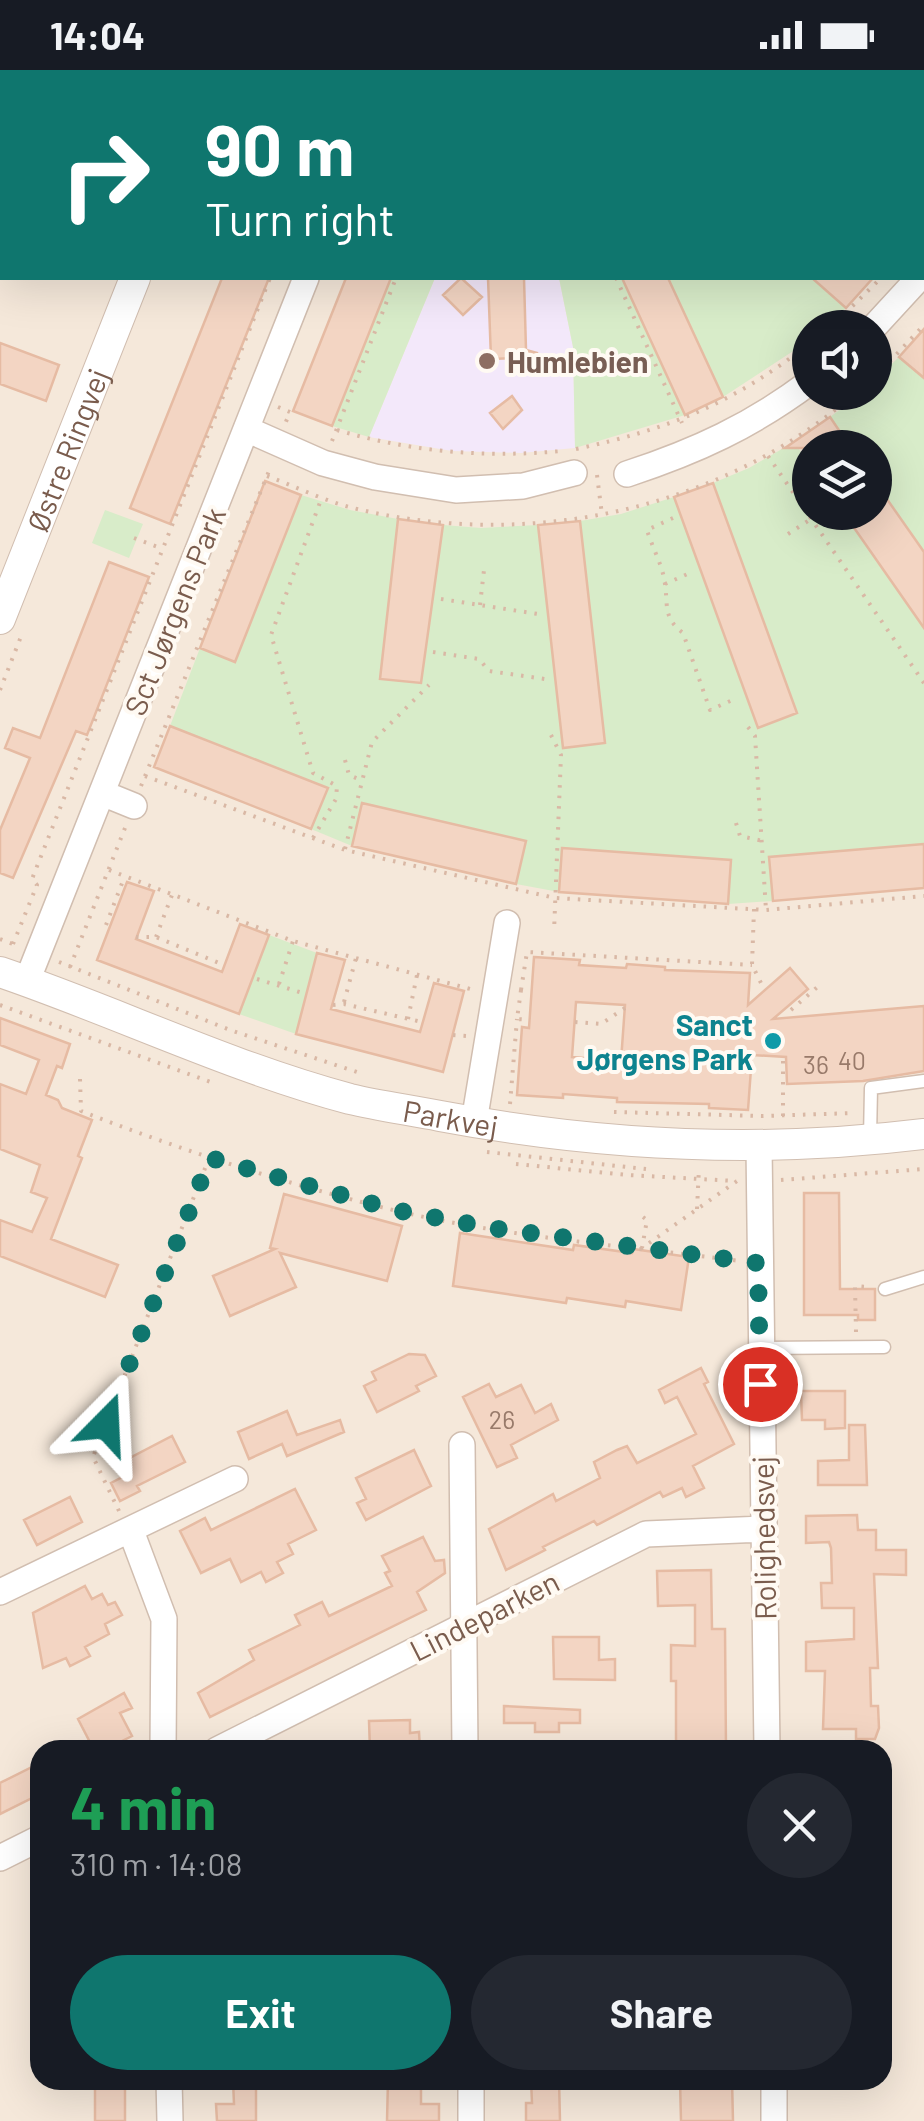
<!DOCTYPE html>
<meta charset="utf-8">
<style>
:root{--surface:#171b24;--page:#242831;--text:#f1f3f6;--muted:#9ea1a6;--accent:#0f766e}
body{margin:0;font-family:Barlow,sans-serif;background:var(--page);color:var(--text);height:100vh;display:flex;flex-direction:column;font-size:38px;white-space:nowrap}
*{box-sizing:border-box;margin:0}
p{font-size:32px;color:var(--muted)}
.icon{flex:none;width:55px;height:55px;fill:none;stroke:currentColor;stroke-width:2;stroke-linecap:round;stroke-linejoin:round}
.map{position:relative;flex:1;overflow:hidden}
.side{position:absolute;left:30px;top:1670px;width:862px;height:350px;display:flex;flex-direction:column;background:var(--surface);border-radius:30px;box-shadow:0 10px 40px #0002}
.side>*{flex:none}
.hud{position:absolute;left:0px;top:0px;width:925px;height:210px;box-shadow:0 10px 40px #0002;background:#0f766e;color:#fff;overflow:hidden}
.buttons{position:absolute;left:792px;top:240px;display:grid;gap:20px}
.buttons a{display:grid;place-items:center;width:100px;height:100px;border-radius:50%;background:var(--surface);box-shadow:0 10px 40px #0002;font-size:50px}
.pin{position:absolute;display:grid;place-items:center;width:85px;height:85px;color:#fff;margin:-42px;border:5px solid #fff;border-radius:50%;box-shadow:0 2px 10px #0007}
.me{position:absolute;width:110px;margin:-55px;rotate:21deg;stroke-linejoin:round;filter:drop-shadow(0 0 8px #0008)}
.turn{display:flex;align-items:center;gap:35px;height:210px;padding:0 40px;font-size:45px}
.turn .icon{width:130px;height:130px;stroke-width:2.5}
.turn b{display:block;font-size:70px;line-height:85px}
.round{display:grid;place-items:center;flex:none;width:105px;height:105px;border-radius:52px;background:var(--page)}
.head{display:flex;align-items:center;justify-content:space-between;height:170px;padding:0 40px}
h1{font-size:60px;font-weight:700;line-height:75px;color:#1e9e55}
.button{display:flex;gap:20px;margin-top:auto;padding:20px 40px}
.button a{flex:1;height:115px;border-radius:60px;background:var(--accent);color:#fff;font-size:40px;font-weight:700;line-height:115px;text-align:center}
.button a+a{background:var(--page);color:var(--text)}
.status{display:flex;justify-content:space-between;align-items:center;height:70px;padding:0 50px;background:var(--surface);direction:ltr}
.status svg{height:28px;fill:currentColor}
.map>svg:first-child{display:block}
.residential{fill:#f5e8da;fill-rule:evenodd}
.education{fill:#f3e8fa}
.green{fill:#d8ecc9}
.building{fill:#f3d5c3;stroke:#e6bba3;stroke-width:2.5;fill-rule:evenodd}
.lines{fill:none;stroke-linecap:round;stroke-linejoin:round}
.service-casing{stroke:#d1beb0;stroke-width:15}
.minor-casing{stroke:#d1beb0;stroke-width:28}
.tertiary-casing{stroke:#d1beb0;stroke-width:32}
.path{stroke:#d9b8a5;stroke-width:4;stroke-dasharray:2.5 8;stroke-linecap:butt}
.service{stroke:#fff;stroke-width:12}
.minor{stroke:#fff;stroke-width:25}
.tertiary{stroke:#fff;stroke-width:30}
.route{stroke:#0f766e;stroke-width:18;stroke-dasharray:0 32.4}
.education-dot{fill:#8d6e63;stroke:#fffaf3;stroke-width:4}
.culture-dot{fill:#0f9aa8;stroke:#fffaf3;stroke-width:4}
.labels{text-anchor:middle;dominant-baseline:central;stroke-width:8;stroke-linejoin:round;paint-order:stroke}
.number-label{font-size:25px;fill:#987a6a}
.education-label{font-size:30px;font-weight:bold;fill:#785e54;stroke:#fffaf3;text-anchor:start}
.street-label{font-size:30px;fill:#7a5c4d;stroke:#fffaf3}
.culture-label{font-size:30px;font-weight:bold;fill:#0d838f;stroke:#fffaf3;text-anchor:end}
</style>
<div class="status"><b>14:04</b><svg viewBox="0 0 49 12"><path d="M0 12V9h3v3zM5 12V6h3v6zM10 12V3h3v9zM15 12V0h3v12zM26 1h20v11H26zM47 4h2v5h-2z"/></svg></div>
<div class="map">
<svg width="924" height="2051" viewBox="0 0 924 2051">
<rect width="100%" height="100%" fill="#fdf6ec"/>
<path class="residential" d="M0,0H924V2051H0ZM2,2H922V208H2ZM810,258H875V322H810ZM810,378H875V442H810ZM40,1680H882V2010H40Z"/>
<path class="education" d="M435,208H559L573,277L575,378L521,383L452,381L369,367Z"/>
<path class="green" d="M391,208H435L369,367L332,356Z
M559,208H622L685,345L575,378L573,277Z
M668,208H812L846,238L825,257L810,258V270L723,327Z
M899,287L924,308V482L875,412V378L851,377L830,347L862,323L875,322V310Z
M794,372L810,395V442L843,443L924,558V774L769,788L773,831L728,834L731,790L563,778L559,822L516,814L526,772L362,733L352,776L311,759L327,718L170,656L200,578L235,591L301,425L350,440L398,449L381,609L421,612L443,455L481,458L538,455L564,678L605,673L580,451L621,444L674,427L758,657L797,643L713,413L749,398Z
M105,440L143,454L129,488L92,473Z
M269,865L317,883L296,964L239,944Z"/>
<path class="building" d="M222,208H269L170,454L130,438Z
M346,208H391L332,356L293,341Z
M461,208L482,227L463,245L443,225Z
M488,208H524L526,280L537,283V287L491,289Z
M622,208H668L723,327L685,345Z
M812,208H873L846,238Z
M924,259V308L899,287Z
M0,273L59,295L46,331L0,314Z
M512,326L522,340L503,359L490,343Z
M830,347L851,378H785Z
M265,411L301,425L235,592L200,578Z
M875,412L924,482V558L843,442H875Z
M713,413L797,643L758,658L674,427Z
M398,449L443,455L421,613L380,609Z
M580,451L605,673L563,678L538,455Z
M109,492L149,507L87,665L76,661L13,808L0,803V760L30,688L5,678L13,658L40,668Z
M170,656L328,718L311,759L154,697Z
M362,733L526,771L516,814L352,776Z
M924,774V818L773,831L769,787Z
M562,778L731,790L728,834L559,822Z
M127,812L154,821L136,869L222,902L240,854L269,865L239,944L97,890Z
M317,883L345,890L331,939L420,962L434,913L464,921L443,1002L296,964Z
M534,887L580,890L579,895L626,898L627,894L665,897V900L750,903L748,935L790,898L808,919L773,949L924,936V1001L863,1011L787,1014L786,987L752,985L748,1040L709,1038V1034L617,1032V1028L563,1024V1028L517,1025L522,957L529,958ZM576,932L625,935L621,991L572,987Z
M0,948L70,974L62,998L57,996L46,1025L58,1030L62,1038L92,1050L78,1086L82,1088L51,1169L118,1195L105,1227L0,1186V1150L32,1162L47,1128L31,1122L40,1095L0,1079V1014L26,1024L39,990L0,975Z
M804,1123H839L840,1219H875V1250H858V1245H804Z
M284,1124L402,1156L387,1211L280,1183L296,1217L230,1246L213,1206L275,1179L270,1178Z
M460,1163L573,1180L574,1175L632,1183L633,1179L689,1187L681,1240L626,1231L625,1237L567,1228L566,1233L453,1216Z
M409,1284L425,1285L436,1306L416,1316L419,1321L377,1342L364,1316L376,1310L372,1302Z
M701,1298L708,1312L704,1314L734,1374L693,1396L704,1418L686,1427L682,1418L663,1427L660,1422L597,1455L594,1451L543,1477L545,1480L506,1500L489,1459L553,1424L556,1431L600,1408L594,1392L617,1380L627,1376L637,1393L696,1364L677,1327L665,1333L659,1320Z
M489,1314L496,1327L521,1315L535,1343L551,1334L558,1350L511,1375L517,1388L497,1397L463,1327Z
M801,1321H845V1358L825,1359V1350H802Z
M287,1341L297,1365L340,1350L344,1362L287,1386L282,1374L249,1389L238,1362Z
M849,1355H865L867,1415H818V1391L849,1390Z
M172,1366L185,1392L137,1416L140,1421L120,1431L111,1413L128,1404L122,1392Z
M414,1380L431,1416L366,1450L357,1433L366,1429L356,1408Z
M295,1419L316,1460L288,1474L293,1484L277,1492L283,1503L266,1512L261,1502L241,1512L230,1489L201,1503L180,1461L205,1448L211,1460Z
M70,1427L82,1452L37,1475L24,1450Z
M857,1445L858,1460H876V1480H906V1505L874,1504L878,1598H870L871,1636H878L879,1658L875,1669H856V1659H823L825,1601H806V1572L854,1569V1538H822L821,1513H832L831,1478L829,1472L806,1473V1446Z
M423,1467L435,1491L444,1490L445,1503L417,1522L426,1540L210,1647L198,1623L254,1590L249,1580L300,1555L295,1545L322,1532L329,1546L392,1516L385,1503L390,1501L382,1486Z
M711,1500L712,1559H725L726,1680H676V1611H671V1575L695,1576V1535L658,1536L657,1501Z
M85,1516L92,1529L102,1524L108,1535L115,1532L122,1545L105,1554L109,1564L85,1577L90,1586L70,1596L66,1588L43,1598L33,1543Z
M553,1567H599V1590L615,1589V1610L554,1609Z
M124,1623L132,1638L120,1643L132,1666L104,1680H94L78,1649Z
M504,1636L580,1640V1653H559V1662H535V1653H504Z
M410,1650V1663L419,1662L420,1680H370L369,1651Z
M40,1693V1724L0,1744V1713Z
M95,2010H125V2051H95Z
M233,2010H256V2051H217L216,2034H234Z
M388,2010H421V2034H439V2051H387Z
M531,2010H559L560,2051H526V2033H532Z
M680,2010H732L733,2051H681Z"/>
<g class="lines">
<g class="service-casing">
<path id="service" d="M870,1068L871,1018L924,1011
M885,1219L924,1207
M759,1278L884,1277"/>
</g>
<g class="minor-casing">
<path id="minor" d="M705,0L708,2
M10,2L11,0
M388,2L389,0
M0,28L2,22
M873,258L919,208
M246,359L323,393L375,407L456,420L523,416L574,403
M627,404C697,381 751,356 810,312
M102,723L134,736
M27,911L306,208
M474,1052L507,853
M759,1077L767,1680
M462,1375L465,1680
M131,1461L164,1549L163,1680
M0,1522L235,1409
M217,1680L646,1464L763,1459
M0,1788L40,1768
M169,2010L170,2051
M471,2010V2051
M774,2010V2051"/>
</g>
<g class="tertiary-casing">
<g id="tertiary">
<path d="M216,2L217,0"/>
<path id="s1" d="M0,549L135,208"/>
<path id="s2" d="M0,902C117,942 230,997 350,1029C379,1036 410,1040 440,1046C600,1076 762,1084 924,1064"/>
</g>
</g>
<path class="path" d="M652,0L655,2
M762,0L765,2
M912,0L915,2
M182,2L183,0
M246,2L247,0
M351,2V0
M477,2L478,0
M922,9L924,10
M922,144L924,145
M616,208L682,353
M830,258L881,208
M875,307L924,255
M278,337L290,342L285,354
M337,360C412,382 484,388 562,381
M332,371L396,208
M576,379C670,359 734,333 810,273
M768,386L924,613
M597,405L602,445
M267,406C295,416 324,431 353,438C528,481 720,441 857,322
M673,448L647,460C652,477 663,496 665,514C668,535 663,548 683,563L710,640L737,628
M788,464L811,449
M134,468L163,479
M665,514L692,502
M441,529L538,544
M480,535L484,500
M433,582L479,589L489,601L545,609
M0,620L22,564
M748,657L755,666L766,840
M551,665L561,685L554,862
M345,690L349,705L363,711
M145,706L345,780L555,828L766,840L924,826
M141,716L271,396
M736,753L740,766L763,771
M313,768L336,729L337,716L313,703L271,565L322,427
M345,779L372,672L429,615
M109,800L293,871L474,920
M754,839L752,895L762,915
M106,855L124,808
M136,867H156L224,895
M156,867L172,825
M0,869L18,876
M13,874L37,815L32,809L270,208
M59,892L230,960L360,1003
M70,897L125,758
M257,909L306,924
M279,914L293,871
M521,920L527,882L752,895
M521,920L517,949L530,950
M344,932L356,888
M0,935L216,1014
M333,935L344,934L422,952
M791,940L822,913
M408,949L417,905
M575,952L601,954L625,938
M453,965L467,966
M80,1009L81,1041C183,1081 287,1114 393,1140C506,1167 625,1176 740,1191
M510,1034L517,949
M614,1042L763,1046L854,1043
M783,1046V987
M487,1082L646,1099
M516,1094L627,1105L736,1111
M781,1110L924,1099
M697,1139L699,1098
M643,1147L647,1150L642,1178L737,1111
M856,1262L855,1216L869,1217
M119,1441L93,1387L209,1088"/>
<use href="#service" class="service"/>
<use href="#minor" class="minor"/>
<use href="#tertiary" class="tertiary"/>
</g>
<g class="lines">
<path class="route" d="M106,1354L210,1088L395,1140L492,1158L758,1193L760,1314"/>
</g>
<circle class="education-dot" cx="487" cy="291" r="10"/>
<circle class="culture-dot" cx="773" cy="971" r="10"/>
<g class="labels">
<g class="number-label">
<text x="852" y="990">40</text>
<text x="816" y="994">36</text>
<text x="502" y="1349">26</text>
</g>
<g class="education-label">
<text x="507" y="291">Humlebien</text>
</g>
<g class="street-label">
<text stroke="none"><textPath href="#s1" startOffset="182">Østre Ringvej</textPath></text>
<text transform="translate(174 541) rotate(-68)">Sct Jørgens Park</text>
<text stroke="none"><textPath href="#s2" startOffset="475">Parkvej</textPath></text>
<text transform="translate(763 1468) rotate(-91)">Rolighedsvej</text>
<text transform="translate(484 1545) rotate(-27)">Lindeparken</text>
</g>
<g class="culture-label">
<text x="753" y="954">Sanct<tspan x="753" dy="34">Jørgens Park</tspan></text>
</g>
</g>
</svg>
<div class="buttons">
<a><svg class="icon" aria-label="sound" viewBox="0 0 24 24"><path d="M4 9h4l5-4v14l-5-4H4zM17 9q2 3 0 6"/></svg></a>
<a><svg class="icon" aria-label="layers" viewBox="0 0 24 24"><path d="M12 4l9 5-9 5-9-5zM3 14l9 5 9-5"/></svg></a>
</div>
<div class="pin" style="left:760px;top:1314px;background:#d93025"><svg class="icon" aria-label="arrive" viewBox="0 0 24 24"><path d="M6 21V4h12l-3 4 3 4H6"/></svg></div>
<svg class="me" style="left:106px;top:1354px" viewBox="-20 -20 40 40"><path d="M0-17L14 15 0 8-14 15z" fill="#0f766e" stroke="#fff" stroke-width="4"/></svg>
<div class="hud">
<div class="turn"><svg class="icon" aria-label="right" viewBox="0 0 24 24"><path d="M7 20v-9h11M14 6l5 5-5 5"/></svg><div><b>90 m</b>Turn right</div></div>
</div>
<section class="side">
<div class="head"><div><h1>4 min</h1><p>310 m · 14:08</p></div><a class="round"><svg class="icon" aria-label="close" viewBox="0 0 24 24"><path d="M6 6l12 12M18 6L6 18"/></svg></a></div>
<div class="button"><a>Exit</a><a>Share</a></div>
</section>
</div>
